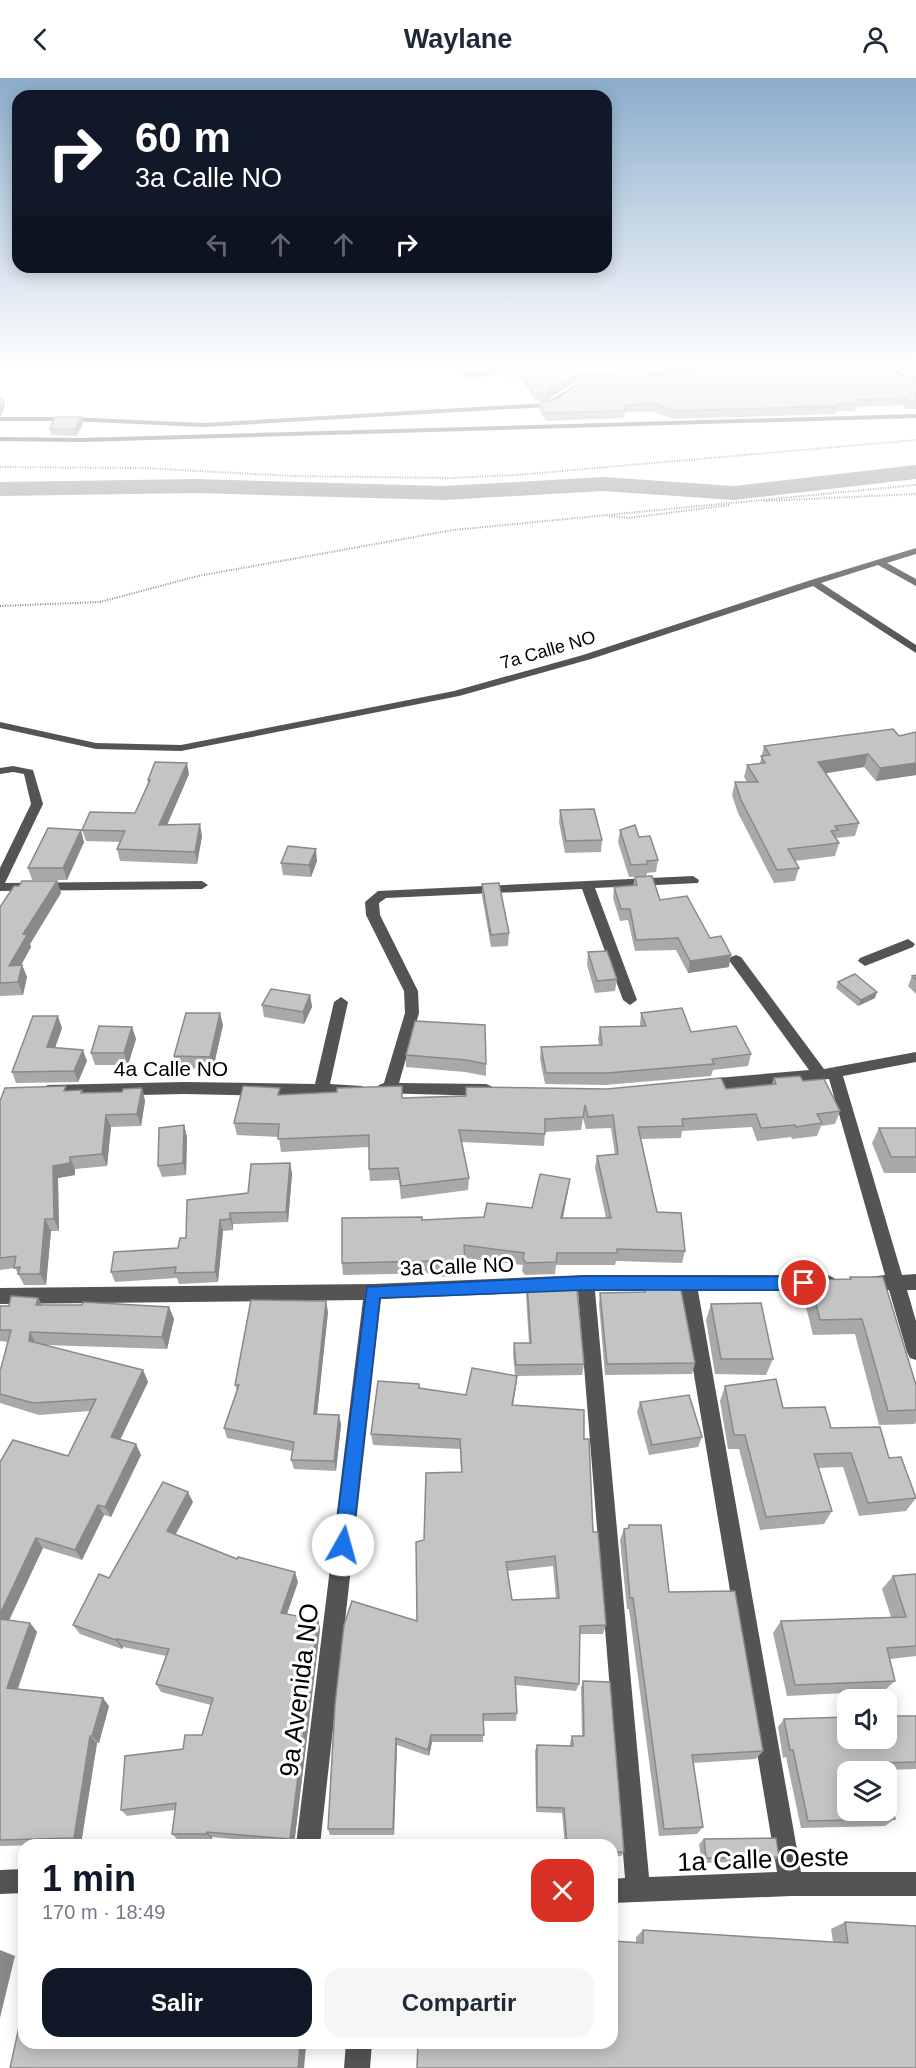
<!DOCTYPE html>
<html lang="es">
<meta charset="utf-8">
<style>
:root{--surface:#fff;--page:#f6f6f7;--text:#1f2937;--muted:#747a83;--accent:#111827}
body{margin:0;font-family:Helvetica,sans-serif;background:var(--page);color:var(--text);height:100vh;display:flex;flex-direction:column;font-size:22px;white-space:nowrap}
*{box-sizing:border-box;margin:0}
p{font-size:20px;color:var(--muted)}
.icon{flex:none;width:33px;height:33px;fill:none;stroke:currentColor;stroke-width:2;stroke-linecap:round;stroke-linejoin:round}
.map{position:relative;flex:1;overflow:hidden}
.side{position:absolute;left:18px;top:1761px;width:600px;height:210px;display:flex;flex-direction:column;background:var(--surface);border-radius:18px;box-shadow:0 3px 15px #0003}
.side>*{flex:none}
.banner{position:absolute;left:12px;top:12px;width:600px;height:183px;border-radius:18px;box-shadow:0 3px 15px #0003;background:#111827;color:#fff;overflow:hidden}
.fabs{position:absolute;left:837px;top:1611px;display:grid;gap:12px}
.fabs a{display:grid;place-items:center;width:60px;height:60px;border-radius:12px;background:var(--surface);box-shadow:0 3px 15px #0003;font-size:30px}
.pin{position:absolute;display:grid;place-items:center;width:51px;height:51px;color:#fff;margin:-26px;border:3px solid #fff;border-radius:50%;box-shadow:0 2px 6px #0007}
.me{position:absolute;width:66px;margin:-33px;rotate:7deg;stroke-linejoin:round;filter:drop-shadow(0 0 4px #0008)}
.turn{display:flex;align-items:center;gap:21px;height:126px;padding:0 24px;font-size:27px}
.turn .icon{width:78px;height:78px;stroke-width:2.5}
.turn b{display:block;font-size:42px;line-height:51px}
.lanes{display:flex;align-items:center;height:57px;padding:0 24px;background:#0003;justify-content:center;gap:30px;direction:ltr}
.lanes .off{opacity:.35}
.round{display:grid;place-items:center;flex:none;width:63px;height:63px;border-radius:18px;background:var(--page)}
.overview{display:flex;align-items:center;justify-content:space-between;height:102px;padding:0 24px}
h1{font-size:36px;font-weight:600;line-height:45px;color:var(--accent)}
.primary-button{display:flex;gap:12px;margin-top:auto;padding:12px 24px}
.primary-button a{flex:1;height:69px;border-radius:18px;background:var(--accent);color:#fff;font-size:24px;font-weight:600;line-height:69px;text-align:center}
.primary-button a+a{background:var(--page);color:var(--text)}
header{display:flex;justify-content:space-between;align-items:center;height:78px;padding:0 24px;background:var(--surface);font-size:27px;font-weight:600}
.map>svg:first-child{display:block}
.lines{fill:none;stroke-linecap:round;stroke-linejoin:round}
.river{fill:#a2a2a2;fill-rule:evenodd}
.path{stroke:#767676;stroke-width:2;stroke-dasharray:1 1.5;stroke-linecap:butt}
.minor{fill:#545454;fill-rule:evenodd}
.wall{fill:#a9a9a9;fill-rule:evenodd}
.shaded-wall{fill:#898989}
.building{fill:#c4c4c4;stroke:#898989;stroke-width:1.5;fill-rule:evenodd}
.route{fill:#1a73e8;stroke:#114b97;stroke-width:1.5}
.labels{text-anchor:middle;dominant-baseline:central;stroke-width:6;stroke-linejoin:round;paint-order:stroke}
.far-street-label{font-size:18px;fill:#000;stroke:#fff}
.street-label{font-size:21px;fill:#000;stroke:#fff}
.near-street-label{font-size:26px;fill:#000;stroke:#fff}
</style>
<header><svg class="icon" aria-label="back" viewBox="0 0 24 24"><path d="M15 5l-7 7 7 7"/></svg>Waylane<svg class="icon" aria-label="person" viewBox="0 0 24 24"><circle cx="12" cy="8" r="4"/><path d="M4 21q1-7 8-7t8 7"/></svg></header>
<div class="map">
<svg width="916" height="1990" viewBox="0 0 916 1990">
<rect width="100%" height="100%" fill="#fff"/>
<g class="lines">
<path class="river" d="M916,387V401L734,422L603,413L444,422L196,415L0,418V404L196,401L444,408L603,399L734,408Z"/>
<path class="path" d="M0,389L143,390L292,398L449,400L516,397L916,362
M764,423L916,416
M609,438L629,440L730,427
M0,528L100,524L198,498L453,452L916,407"/>
<path class="minor" d="M886,285H892L909,303V305H905Z
M593,304L595,307C572,312 566,323 546,329L203,349L71,343H0V339H71L203,345L545,325L574,308Z
M916,336V340L81,364L0,363V359L81,360Z
M916,470V476L887,485L916,501V508L878,487L821,505L916,567V575L813,508L591,581L459,618L181,673L96,671L0,650V644L96,665L181,667L454,613L583,577L811,502Z
M13,688L33,692L43,726L5,805L202,803L208,807L202,811L0,813V790L31,726L24,696L13,694L0,696V690Z
M693,798L699,802L698,805L595,810L637,922L630,927L623,922L582,811L386,820L379,825L380,837L418,913L419,935L399,1005L486,1006L491,1008L494,1012L491,1016L486,1018L379,1015L376,1011L379,1007L384,1005L405,935L404,913L366,837L365,824L378,813Z
M908,861L915,866L913,869L865,888L858,883L860,880Z
M736,877L741,879L824,991L916,974V984L843,998L902,1197L916,1196V1212H907L916,1243V1282L910,1280L907,1274L889,1212L867,1213L861,1210L858,1205L861,1200L885,1197L829,1001L705,1013L700,1011L697,1007L700,1003L705,1001L809,992L731,885L729,882L731,879Z
M341,919L348,924L330,1006L362,1008L365,1012L362,1016L321,1019L184,1016L48,1019L43,1017L40,1013L43,1009L48,1007L184,1004L315,1006L334,924Z
M586,1197H828L834,1200L837,1205L834,1210L828,1213H698L801,1794H916V1818H791L612,1825V1801L625,1800L578,1213L381,1221L320,1767H296L363,1222L0,1226V1210L373,1206ZM595,1213H680L777,1794L649,1799Z
M24,1791V1815L0,1816V1792Z
M346,1965H372L370,1990H344Z"/>
</g>
<path class="wall" d="M454,285H891L896,291L894,298L832,290L724,291L645,300L575,304L545,323H535L521,299H509L508,296L466,300Z
M894,285H916V331H906L903,327L856,329L855,333H836V336L675,341L654,334H625L624,340L546,343L539,332L540,324L915,302L910,300Z
M81,339L83,346L76,358L51,357L50,351Z
M916,654V697L876,703L864,689L826,695L859,745L855,758L836,760L839,765L835,778L795,783L799,790L795,803L774,805L738,735L732,717L735,704H747L744,699L747,687L760,685L764,668L899,658Z
M189,696L167,747L202,758L197,786L120,783L117,771L120,764L86,763L82,752L135,735L148,705V702Z
M560,732L602,762L601,774L565,775L559,744Z
M620,752L639,759L658,782L656,794L647,795L646,798L629,799L618,764Z
M84,764L67,802H32L28,790Z
M317,783L311,799L283,797L281,785Z
M635,799L660,822L710,860L729,889L688,895L676,872L635,873L628,842L620,843L613,820L614,809L633,808Z
M57,803L61,815L30,866L31,869L21,887H22L27,899L23,917L0,918V829L19,808Z
M482,806L509,855L508,868L491,869L482,818Z
M588,874L617,901L615,913L595,915L587,887Z
M916,897V916L908,908L912,898Z
M838,904L875,920L858,928L836,910Z
M310,917L312,929L304,946L264,939L262,927Z
M641,935L751,976L748,988L713,992L711,998L605,1007L545,1006L540,981L541,969L599,968L598,960L600,949L640,948V946Z
M415,943L486,986V998L465,994L406,989V977Z
M223,947L213,991L177,990L174,978Z
M132,949L136,961L128,987H95L91,975Z
M62,950L55,970L87,983L78,1004L16,1005L12,994Z
M774,1000L803,1003L840,1033L835,1046L821,1048L817,1058L792,1061L791,1059L757,1063L752,1049L682,1053L681,1060L641,1061L657,1134L685,1173L682,1185L616,1183L615,1187H556L555,1196L525,1197L522,1193L523,1187L465,1180V1198L438,1199V1195L343,1197L342,1185L422,1142L484,1139L532,1130L568,1113L563,1140H606L595,1090L597,1078L615,1076L611,1050L586,1051L583,1040L581,1052L545,1054L544,1068L461,1064L469,1100L468,1112L401,1121L399,1102L370,1103L369,1091V1069L281,1074L279,1059L237,1057L234,1045L281,1017L403,1020L726,1011L772,1006Z
M142,1010L145,1023L141,1048L111,1049L107,1088L75,1091V1097L58,1100L59,1153H51L46,1207H24L15,1190L0,1192V1023L68,1013L82,1012L83,1015L122,1014Z
M184,1047L187,1059L186,1097L162,1099L158,1088Z
M879,1050H916V1095H884L872,1065Z
M290,1085L292,1096L288,1144L233,1146V1152L223,1153L218,1204L179,1206L177,1200L115,1204L111,1194L178,1170L186,1160Z
M850,1199L916,1307V1344L915,1346L879,1347L855,1256L813,1257L803,1217L810,1202L849,1201Z
M527,1206L552,1212L584,1286L582,1297L517,1298L513,1327L584,1361L593,1454L606,1547L603,1556H580L579,1606L576,1613L516,1607L517,1635L516,1643H483V1664H432L429,1678L397,1667L394,1757H330L328,1751L417,1543L424,1462L461,1394L460,1371L373,1367L371,1356L419,1306L420,1310L466,1317L515,1297L513,1276L514,1265H529L526,1217ZM553,1488L556,1520L512,1522L508,1493Z
M644,1211L695,1285L692,1296L605,1297L599,1226L600,1215L644,1214Z
M38,1220L42,1227L169,1229L174,1241L167,1271L44,1267L143,1292L148,1304L120,1362L136,1366L141,1377L111,1439L104,1437L82,1482L43,1470L9,1542L30,1545L37,1554L18,1611L109,1628L99,1665H97L81,1766L0,1768V1384L68,1378L90,1333L39,1337L0,1325V1290H1L8,1264L0,1263V1228H9Z
M711,1226L773,1281L766,1297L715,1296L706,1242Z
M328,1234L317,1336L339,1337L341,1347L336,1393L294,1391L291,1382L292,1373L227,1360L224,1350L237,1313L235,1307Z
M725,1308L783,1330L831,1350L889,1380L916,1420L906,1433L859,1438L843,1389L819,1390L832,1433L824,1446L760,1452L739,1371H728L720,1323Z
M640,1324L702,1359L698,1369L649,1377L637,1334Z
M193,1424L175,1457L237,1481L298,1504L287,1536L318,1542L320,1551L294,1767L212,1759V1761L178,1762L172,1756L175,1732L127,1738L121,1732L183,1671L202,1657L211,1627L161,1614L156,1606L166,1578L123,1569L122,1571L80,1556L73,1547L109,1500Z
M629,1447L763,1673L756,1681L693,1685L703,1749L697,1756L659,1758L629,1531H627L620,1462L624,1451L628,1450Z
M916,1496V1578L890,1581L895,1603L884,1613L787,1618L773,1555L781,1543L891,1539L882,1511L893,1498Z
M583,1603L624,1774L621,1778L612,1779V1767H565L562,1735L536,1734L535,1673L537,1667L570,1668V1665L572,1658H582L581,1609Z
M916,1638V1691L882,1692L895,1741L885,1748L801,1750L786,1679L783,1680L778,1649L784,1641Z
M704,1761L779,1779L773,1783L702,1785L699,1766Z
M845,1844L916,1990L636,1865V1859L643,1852L833,1864L831,1851Z"/>
<path class="shaded-wall" d="M717,285H725L724,291L645,300L646,293Z
M509,289L508,296L466,300V293Z
M575,297V304L545,323L546,315Z
M4,323L5,328L2,337L0,338V331Z
M81,339L83,346L76,358L75,351Z
M868,676L864,689L815,697L818,684Z
M187,685L189,696L162,759L159,747Z
M916,685V697L876,703L880,690Z
M200,746L202,758L197,786L195,774Z
M81,752L84,764L67,802L63,790Z
M316,771L317,783L311,799L309,787Z
M57,803L61,815L30,866L31,869L14,900L9,888L23,856Z
M731,877L729,889L688,895L690,883Z
M22,887L27,899L23,917L18,904Z
M877,914L875,920L858,928L861,922Z
M310,917L312,929L304,946L303,934Z
M220,935L223,947L213,991L210,979Z
M58,938L62,950L51,981L47,969Z
M132,949L136,961L128,987L124,975Z
M83,972L87,983L78,1004L74,993Z
M142,1010L145,1023L141,1048L137,1036Z
M106,1037L111,1049L107,1088L102,1076Z
M184,1047L187,1059L186,1097L183,1085Z
M70,1079L75,1091V1097L58,1100L59,1153L54,1141L53,1088Z
M290,1085L292,1096L288,1144L286,1134Z
M570,1101L568,1113L560,1152L561,1140Z
M230,1135L233,1146V1152L230,1141Z
M45,1141L51,1153L46,1207L40,1196Z
M220,1142L223,1153L218,1204L215,1194Z
M38,1220L44,1232L36,1227Z
M326,1223L328,1234L316,1346L314,1336Z
M169,1229L174,1241L167,1271L162,1259Z
M30,1254L36,1266L29,1263Z
M143,1292L148,1304L116,1370L111,1359Z
M517,1298L516,1309L511,1338L512,1327Z
M339,1337L341,1347L336,1393L334,1383Z
M136,1366L141,1377L111,1439L105,1429Z
M188,1414L193,1424L172,1463L167,1453Z
M98,1427L104,1437L82,1482L75,1472Z
M36,1460L43,1470L6,1549L0,1543V1536Z
M295,1494L298,1504L284,1544L281,1535Z
M318,1542L320,1551L294,1767L290,1761Z
M30,1545L37,1554L15,1618L7,1610Z
M117,1561L123,1569L122,1571L116,1562Z
M103,1620L109,1628L99,1665L92,1658Z
M431,1657L432,1664L429,1678L428,1672Z
M90,1658L97,1665L81,1766L74,1760Z
M396,1660L397,1667L394,1757L393,1751Z
M207,1754L212,1759V1761L207,1756Z
M0,1872L15,1878L0,1940Z
M300,1966L306,1969L304,1990H298Z"/>
<path class="building" d="M459,285H717L646,293L575,297L546,315L535,316L521,292H509V289L466,293Z
M848,285H891L896,291Z
M903,285H916V294L912,293Z
M833,291L916,302V324H908L905,320L855,322L857,326H836L837,328L676,333L654,326L624,327L625,333L546,335L540,324L558,321L578,305L646,301L725,292Z
M0,321L4,323L0,331Z
M55,339H81L75,351H50Z
M893,651L899,658L916,654V685L880,690L868,676L818,684L859,745L835,748L838,752L831,753L839,765L788,771L799,790L777,792L741,722L735,704H758L747,687L765,685L761,678L770,677L764,668Z
M155,684L187,685L159,747L200,746L195,774L117,771L125,753L82,752L90,734L135,735L150,702H148Z
M594,731L602,762L566,763L560,732Z
M635,747L639,759L650,758L658,782L647,783L648,786L631,787L620,752Z
M48,750L81,752L63,790H28Z
M288,768L316,771L309,787L281,785Z
M652,798L660,822L687,818L710,860L721,858L731,877L690,883L678,860L636,862L630,831H621L614,809L637,807L635,799Z
M22,803H57L23,856L27,857L9,888L22,887L18,904L0,905V829L14,808H19Z
M499,805L509,855L491,857L482,806Z
M607,873L617,901L597,903L588,874Z
M855,896L877,914L861,922L838,904Z
M916,897V902L912,898Z
M271,911L310,917L303,934L262,927Z
M682,930L691,954L736,948L751,976L712,981L714,986L607,995H546L541,969L602,967L600,949L646,948L641,935Z
M186,935H220L210,979L174,978Z
M33,938H58L47,969L83,972L74,993L12,994Z
M415,943L485,947L486,986L466,982L406,977Z
M99,948L132,949L124,975H91Z
M800,998L803,1003L824,1001L840,1033L817,1036L822,1045L796,1049L795,1047L761,1050L756,1036L682,1041L683,1048L638,1049L657,1134L681,1135L685,1173L617,1171V1175H557L556,1184L526,1185L523,1181L524,1175L464,1167L465,1186L437,1187V1183L342,1185V1140L422,1139V1142L484,1139L487,1125L532,1130L540,1096L570,1101L561,1140H611L597,1078L618,1076L613,1037L588,1039L585,1027L583,1039L545,1041V1056L459,1052L469,1100L401,1108L398,1090L369,1091V1057L278,1061L279,1046L234,1045L243,1008L280,1010L278,1017L337,1014V1010L402,1008V1020L466,1018V1009L607,1011L721,1000L726,1011L776,1006L774,1000Z
M66,1008L64,1013L82,1012L81,1015L122,1014L123,1011L142,1010L137,1036L106,1037L102,1076L70,1079V1085L53,1088L54,1141H45L40,1196H18L20,1189L14,1190L16,1178L0,1180V1023L5,1010Z
M184,1047L183,1085L158,1088L159,1050Z
M879,1050H916V1079H891Z
M290,1085L286,1134L230,1135V1141L220,1142L215,1194L175,1195L176,1189L111,1194L114,1174L178,1170L180,1160H186L187,1122L248,1115L251,1086Z
M850,1199H883L916,1307V1332L888,1333L862,1241L820,1242L810,1202L851,1201Z
M553,1205L552,1212L577,1211L584,1286L516,1287L514,1265H531L527,1206Z
M644,1211L681,1212L695,1285L607,1286L600,1215L645,1214Z
M11,1218L38,1220L36,1227H82L83,1224L169,1229L162,1259L30,1254L29,1263L143,1292L111,1359L136,1366L105,1429L98,1427L75,1472L36,1460L0,1536V1384L13,1362L68,1378L96,1321L33,1325L0,1316V1290H1L11,1252H0V1228H9Z
M251,1222L326,1223L314,1336L339,1337L334,1383L291,1382L294,1364L224,1350L239,1307H235Z
M761,1225L773,1281H721L711,1226Z
M472,1290L517,1298L512,1327L584,1332V1361H589L593,1454H598L606,1547L580,1548L579,1606L515,1599L517,1635L483,1636L484,1657H431L428,1672L396,1660L393,1751H328L335,1627L344,1547L352,1523L417,1543L416,1464L424,1462L426,1395L462,1394L460,1361L371,1356L378,1303L419,1306V1310L466,1317ZM555,1478L559,1520L512,1522L506,1484Z
M776,1301L783,1330L825,1329L831,1350L880,1349L889,1380L901,1379L916,1420L868,1425L851,1375L814,1376L832,1433L766,1439L745,1357H734L725,1308Z
M689,1317L702,1359L652,1367L640,1324Z
M163,1404L188,1414L167,1453L237,1481L238,1479L295,1494L281,1535L318,1542L290,1761L207,1754V1756H172L176,1725L121,1732L125,1678L183,1671L185,1657H202L213,1620L156,1606L169,1571L117,1561L116,1562L73,1547L99,1496L109,1500Z
M629,1447H661L669,1514L735,1513L763,1673L692,1677L703,1749L664,1751L633,1520H630L624,1451L629,1450Z
M916,1496V1568L887,1570L895,1603L795,1607L781,1543L906,1539L893,1498Z
M0,1541L30,1545L7,1610L103,1620L92,1658H90L74,1760L0,1762Z
M583,1603L610,1604L624,1774H612V1767H567L564,1730L537,1729V1667L573,1668L572,1658H584Z
M886,1638H916V1684L880,1685L882,1694H848V1732H886V1710L895,1741L808,1743L793,1672H790L784,1641L848,1639V1660H886Z
M776,1760L779,1779L706,1780L704,1761Z
M845,1844L916,1848V1990H417L418,1965H612V1863L643,1865V1852L848,1865Z
M24,1926V1965L300,1966L298,1990H10Z"/>
<linearGradient id="sky" x2="0" y2="1"><stop stop-color="#8cadcc"/><stop offset="0.51" stop-color="#fff"/><stop offset="1" stop-color="#fff" stop-opacity="0"/></linearGradient>
<rect width="916" height="563" fill="url(#sky)"/>
<path class="route" d="M586,1198L804,1199L809,1201L811,1205L809,1210L804,1212H586L380,1220L352,1467L350,1474L343,1476L336,1474L334,1467L367,1209Z"/>
<g class="labels">
<g class="far-street-label">
<text transform="translate(548 572) rotate(-16)">7a Calle NO</text>
</g>
<g class="street-label">
<text x="171" y="990">4a Calle NO</text>
<text transform="translate(457 1188) rotate(-2)">3a Calle NO</text>
</g>
<g class="near-street-label">
<text transform="translate(299 1612) rotate(-83)">9a Avenida NO</text>
<text transform="translate(763 1781) rotate(-2)">1a Calle Oeste</text>
</g>
</g>
</svg>
<div class="fabs">
<a><svg class="icon" aria-label="sound" viewBox="0 0 24 24"><path d="M4 9h4l5-4v14l-5-4H4zM17 9q2 3 0 6"/></svg></a>
<a><svg class="icon" aria-label="layers" viewBox="0 0 24 24"><path d="M12 4l9 5-9 5-9-5zM3 14l9 5 9-5"/></svg></a>
</div>
<div class="pin" style="left:804px;top:1205px;background:#d93025"><svg class="icon" aria-label="arrive" viewBox="0 0 24 24"><path d="M6 21V4h12l-3 4 3 4H6"/></svg></div>
<svg class="me" style="left:343px;top:1467px" viewBox="-20 -20 40 40"><circle r="19" fill="#fff"/><path d="M0-13L10 11 0 6-10 11z" fill="#1a73e8"/></svg>
<div class="banner">
<div class="turn"><svg class="icon" aria-label="right" viewBox="0 0 24 24"><path d="M7 20v-9h11M14 6l5 5-5 5"/></svg><div><b>60 m</b>3a Calle NO</div></div>
<div class="lanes"><svg class="icon off" aria-label="left" viewBox="0 0 24 24"><path d="M17 20v-9H6M10 6l-5 5 5 5"/></svg><svg class="icon off" aria-label="ahead" viewBox="0 0 24 24"><path d="M12 20V5M6 11l6-6 6 6"/></svg><svg class="icon off" aria-label="ahead" viewBox="0 0 24 24"><path d="M12 20V5M6 11l6-6 6 6"/></svg><svg class="icon" aria-label="right" viewBox="0 0 24 24"><path d="M7 20v-9h11M14 6l5 5-5 5"/></svg></div>
</div>
<section class="side">
<div class="overview"><div><h1>1 min</h1><p>170 m · 18:49</p></div><a class="round" style="background:#d93025;color:#fff"><svg class="icon" aria-label="close" viewBox="0 0 24 24"><path d="M6 6l12 12M18 6L6 18"/></svg></a></div>
<div class="primary-button"><a>Salir</a><a>Compartir</a></div>
</section>
</div>
